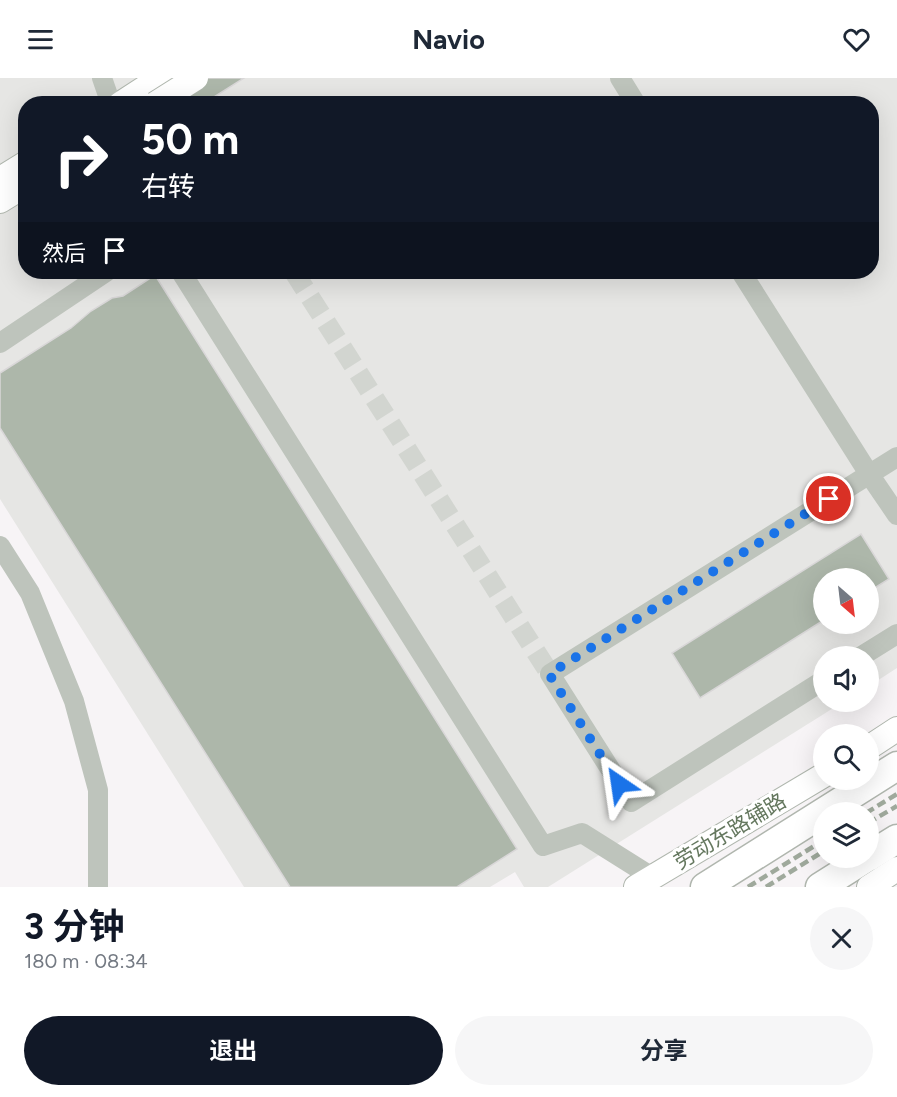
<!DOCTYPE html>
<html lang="zh">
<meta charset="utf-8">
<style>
:root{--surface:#fff;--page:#f6f6f7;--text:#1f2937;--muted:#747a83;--accent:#111827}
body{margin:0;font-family:Figtree,"Noto Sans SC",sans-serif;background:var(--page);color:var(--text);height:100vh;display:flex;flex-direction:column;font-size:22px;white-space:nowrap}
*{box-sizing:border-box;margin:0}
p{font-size:20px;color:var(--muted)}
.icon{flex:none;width:33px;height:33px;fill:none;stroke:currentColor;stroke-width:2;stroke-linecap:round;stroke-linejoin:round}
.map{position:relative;height:809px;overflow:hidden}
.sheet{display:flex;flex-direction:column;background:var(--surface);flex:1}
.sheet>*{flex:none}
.banner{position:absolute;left:18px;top:18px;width:861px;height:183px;border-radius:24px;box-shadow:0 6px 24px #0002;background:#111827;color:#fff;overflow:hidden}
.needle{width:39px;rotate:152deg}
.controls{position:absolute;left:813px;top:490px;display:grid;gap:12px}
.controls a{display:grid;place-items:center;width:66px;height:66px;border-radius:50%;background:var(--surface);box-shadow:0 6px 24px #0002;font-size:30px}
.pin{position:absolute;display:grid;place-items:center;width:51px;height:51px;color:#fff;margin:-26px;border:3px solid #fff;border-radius:50%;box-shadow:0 2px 6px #0007}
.me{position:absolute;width:66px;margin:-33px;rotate:328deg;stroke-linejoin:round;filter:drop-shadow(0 0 4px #0008)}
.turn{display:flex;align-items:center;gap:21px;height:126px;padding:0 24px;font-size:27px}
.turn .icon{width:78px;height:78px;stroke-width:2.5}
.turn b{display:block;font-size:42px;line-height:51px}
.then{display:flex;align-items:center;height:57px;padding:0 24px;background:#0003;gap:12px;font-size:22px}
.round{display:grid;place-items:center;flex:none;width:63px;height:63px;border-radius:32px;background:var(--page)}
.headline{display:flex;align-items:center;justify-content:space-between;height:102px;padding:0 24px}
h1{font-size:36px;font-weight:700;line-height:45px;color:var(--accent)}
.action{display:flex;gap:12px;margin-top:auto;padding:12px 24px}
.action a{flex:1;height:69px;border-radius:36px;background:var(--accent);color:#fff;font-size:24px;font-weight:700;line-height:69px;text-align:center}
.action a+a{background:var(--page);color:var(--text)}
header{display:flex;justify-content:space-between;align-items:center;height:78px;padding:0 24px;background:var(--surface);font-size:27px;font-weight:700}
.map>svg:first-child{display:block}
.built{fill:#e6e6e4;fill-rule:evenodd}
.building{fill:#adb7aa;stroke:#d9d7d8;stroke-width:1.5}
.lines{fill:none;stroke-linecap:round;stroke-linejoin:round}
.minor-tunnel{stroke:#d2d5d0;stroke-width:20;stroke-dasharray:20 10;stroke-linecap:butt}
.major-casing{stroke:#b0b7ae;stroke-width:26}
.highway-casing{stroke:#b0b6ae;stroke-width:31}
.minor{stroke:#bec4bc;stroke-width:20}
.major{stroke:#fff;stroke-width:24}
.highway{stroke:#fff;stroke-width:28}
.rail{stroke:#9fa99c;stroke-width:4.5;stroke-dasharray:9 4.5;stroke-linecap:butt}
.major-bridge-casing{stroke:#b0b7ae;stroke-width:26;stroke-linecap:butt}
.major-bridge{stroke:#fff;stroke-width:24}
.route{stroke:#1a73e8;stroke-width:10;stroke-dasharray:0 18}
.labels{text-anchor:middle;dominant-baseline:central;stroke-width:6;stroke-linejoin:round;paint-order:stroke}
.street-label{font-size:21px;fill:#65785f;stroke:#fff}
</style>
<header><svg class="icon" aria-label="menu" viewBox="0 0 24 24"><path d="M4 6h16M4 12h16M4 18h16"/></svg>Navio<svg class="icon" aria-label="heart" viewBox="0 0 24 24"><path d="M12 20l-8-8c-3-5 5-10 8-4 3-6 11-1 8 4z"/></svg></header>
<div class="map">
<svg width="897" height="809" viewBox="0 0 897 809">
<rect width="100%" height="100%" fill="#f7f4f6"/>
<path class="built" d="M0,0H897V590L869,608L868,579H824V624H843L548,809H524L515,794L490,809H244L0,421ZM26,26H872V194H26ZM824,501H868V546H824Z"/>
<path class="building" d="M149,0H244L203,26H146Z
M155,197L517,771L457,809H290L0,350V295L71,250L91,233L112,220L123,218Z
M861,456L889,501L868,514V501H824V542L700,620L672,575Z"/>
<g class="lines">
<path class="minor-tunnel" d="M171,0L187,26
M294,194L550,596"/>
<g class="major-casing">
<path id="major" d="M120,26L160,0
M0,101L26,85
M0,123L26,107
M868,670L897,651
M636,809L824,697
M869,809L897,791"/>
</g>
<g class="highway-casing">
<path id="highway" d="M868,779L897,761
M705,809L897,688
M820,809L866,780"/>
</g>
<path class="minor" d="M102,0L111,26
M620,0L636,26
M181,194L543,768L582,755L652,799
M741,194L869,396L897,437
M0,265L106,194
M0,468L30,515L74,623L98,712V809
M860,579L897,556
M824,602L631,724L550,596L897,379"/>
<use href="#major" class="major"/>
<use href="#highway" class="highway"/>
<path class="rail" d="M866,735L897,716
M868,745L897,728
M748,809L824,762
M766,809L824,773"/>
<g class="major-bridge-casing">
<path id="major-bridge" d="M155,26L196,0"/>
</g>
<use href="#major-bridge" class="major-bridge"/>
</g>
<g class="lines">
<path class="route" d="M619,706L549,596L829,421"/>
</g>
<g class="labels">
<g class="street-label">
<text transform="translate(730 753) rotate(-31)">劳动东路辅路</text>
</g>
</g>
</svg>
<div class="controls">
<a><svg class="needle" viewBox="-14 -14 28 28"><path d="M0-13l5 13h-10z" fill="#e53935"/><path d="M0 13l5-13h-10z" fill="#747a83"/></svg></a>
<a><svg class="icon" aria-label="sound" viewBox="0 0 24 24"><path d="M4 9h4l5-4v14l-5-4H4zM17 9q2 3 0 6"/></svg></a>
<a><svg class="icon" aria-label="search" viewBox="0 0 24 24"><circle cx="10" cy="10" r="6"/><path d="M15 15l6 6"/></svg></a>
<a><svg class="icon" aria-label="layers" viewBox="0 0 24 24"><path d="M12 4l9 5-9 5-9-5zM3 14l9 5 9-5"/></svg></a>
</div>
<div class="pin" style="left:829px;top:421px;background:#d93025"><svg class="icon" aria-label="arrive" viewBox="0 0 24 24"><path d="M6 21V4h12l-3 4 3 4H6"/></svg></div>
<svg class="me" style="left:619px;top:706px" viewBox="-20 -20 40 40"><path d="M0-17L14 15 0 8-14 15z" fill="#1a73e8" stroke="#fff" stroke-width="4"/></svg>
<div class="banner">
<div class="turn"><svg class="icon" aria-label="right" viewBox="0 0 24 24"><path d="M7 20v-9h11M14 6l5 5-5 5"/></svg><div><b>50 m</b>右转</div></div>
<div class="then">然后<svg class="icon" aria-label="arrive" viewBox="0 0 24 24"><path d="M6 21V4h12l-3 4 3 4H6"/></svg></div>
</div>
</div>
<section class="sheet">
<div class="headline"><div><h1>3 分钟</h1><p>180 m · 08:34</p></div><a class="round"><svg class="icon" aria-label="close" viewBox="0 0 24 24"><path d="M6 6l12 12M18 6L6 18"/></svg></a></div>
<div class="action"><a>退出</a><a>分享</a></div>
</section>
